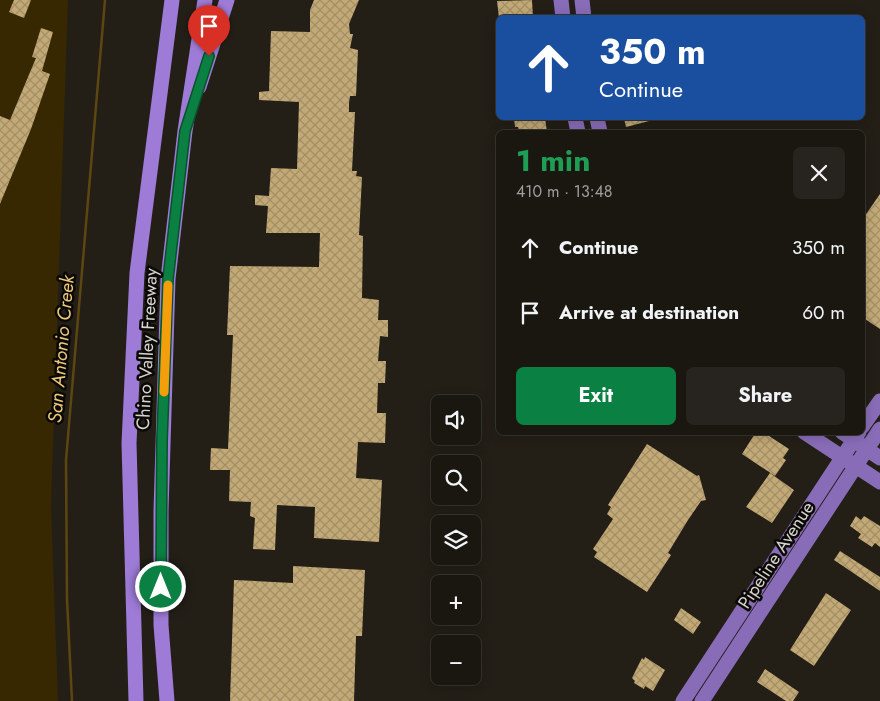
<!DOCTYPE html>
<meta charset="utf-8">
<style>
:root{--surface:#1a1711;--page:#27241f;--text:#f1f3f6;--muted:#9f9f9f;--line:#383631;--accent:#0b8043}
body{margin:0;font-family:Jost,sans-serif;background:var(--page);color:var(--text);height:100vh;display:flex;flex-direction:column;font-size:19px;white-space:nowrap}
*{box-sizing:border-box;margin:0}
p{font-size:16px;color:var(--muted)}
.icon{flex:none;width:28px;height:28px;fill:none;stroke:currentColor;stroke-width:2;stroke-linecap:round;stroke-linejoin:round}
.map{position:relative;flex:1;overflow:hidden}
.details{position:absolute;left:496px;top:130px;width:369px;height:305px;display:flex;flex-direction:column;background:var(--surface);border-radius:8px;box-shadow:0 2px 12px #0003,0 0 0 1px var(--line)}
.details>*{flex:none}
.hud{position:absolute;left:496px;top:15px;width:369px;height:105px;border-radius:8px;box-shadow:0 2px 12px #0003,0 0 0 1px var(--line);background:#1a4fa0;color:#fff;overflow:hidden}
.tools{position:absolute;left:431px;top:395px;display:grid;gap:10px}
.tools a{display:grid;place-items:center;width:50px;height:50px;border-radius:8px;background:var(--surface);box-shadow:0 2px 12px #0003,0 0 0 1px var(--line);font-size:25px}
.pin{position:absolute;display:grid;place-items:center;width:42px;height:42px;color:#fff;margin:-51px -21px;border-radius:50% 50% 50% 0;rotate:-45deg;box-shadow:0 0 5px #0007}
.pin .icon{rotate:45deg}
.me{position:absolute;width:55px;margin:-28px;rotate:0deg;stroke-linejoin:round;filter:drop-shadow(0 0 4px #0008)}
.turn{display:flex;align-items:center;gap:18px;height:105px;padding:0 20px;font-size:22px}
.turn .icon{width:65px;height:65px;stroke-width:2.5}
.turn b{display:block;font-size:35px;line-height:42px}
.round{display:grid;place-items:center;flex:none;width:52px;height:52px;border-radius:8px;background:var(--page)}
.overview{display:flex;align-items:center;justify-content:space-between;height:85px;padding:0 20px}
h1{font-size:30px;font-weight:700;line-height:38px;color:#1e9e55}
.cta{display:flex;gap:10px;margin-top:auto;padding:10px 20px}
.cta a{flex:1;height:58px;border-radius:8px;background:var(--accent);color:#fff;font-size:20px;font-weight:700;line-height:58px;text-align:center}
.cta a+a{background:var(--page);color:var(--text)}
ul{padding:0;list-style:none}
li{display:flex;align-items:center;gap:15px;height:65px;padding:0 20px}
li div{flex:1}
li b{display:block;font-size:19px}
li em{font-style:normal}
.map>svg:first-child{display:block}
.grass{fill:#382801}
.lines{fill:none;stroke-linecap:round;stroke-linejoin:round}
.stream{stroke:#5d460f;stroke-width:2.5}
.building{fill:url(#building-cross-hatch)}
.major{stroke:#886cb7;stroke-width:15}
.highway{stroke:#9d7bd6;stroke-width:15}
.route-casing{stroke:#07532c;stroke-width:12}
.route{stroke:#0b8043;stroke-width:9}
.slow{stroke:#f59e0b;stroke-width:9}
.labels{text-anchor:middle;dominant-baseline:central;stroke-width:5;stroke-linejoin:round;paint-order:stroke}
.street-label{font-size:18px;fill:#d7d4cf;stroke:#0a0906}
.water-label{font-size:19px;font-style:italic;fill:#efc97b;stroke:#0a0906}
</style>
<div class="map">
<svg width="880" height="701" viewBox="0 0 880 701">
<defs>
<pattern id="building-cross-hatch" width="8" height="8" patternUnits="userSpaceOnUse" patternTransform="scale(1.25)"><rect width="8" height="8" fill="#c3a975"/><path d="M0 0l8 8M0 8l8-8" fill="none" stroke="#a28f67"/></pattern>
</defs>
<rect width="100%" height="100%" fill="#231f17"/>
<path class="grass" d="M0,0H68L51,506L58,701H0Z"/>
<g class="lines">
<path class="stream" d="M72,701L67,599L66,460L105,0"/>
</g>
<path class="building" d="M14,0H31L24,18L9,12Z
M314,0H359L349,24L350,34H353L350,48L358,50L356,96H350L349,103V112H355L352,171H357L356,176L362,177L359,235L363,236L362,298L379,300L378,320H388V337L380,336L378,361H386L385,383H378L377,413H386L385,443L358,442L356,478L382,480L379,542L314,538L315,507L277,505L275,550L253,549L255,518L250,516L251,502L229,501L230,470H210L211,448L228,449L233,335H227L230,266L319,267L320,233H266L268,206L255,205V195L269,196L271,168L297,169L299,102L259,100V92L269,91L271,31L310,32V10Z
M532,0L533,18H499L497,1Z
M41,28L53,32L42,71L50,74L31,129L0,204V116L10,120L36,58L32,57Z
M514,118H545L547,132H519L518,127H515Z
M624,118H653V120L626,127Z
M880,194V329L862,317V220Z
M756,432H763L789,449L783,458L786,460L775,476L742,454Z
M647,444L697,476L699,475L706,500L701,501L688,520L668,553L671,555L647,592L594,557L597,552L593,549L613,519L607,514L611,507L608,505Z
M770,473L794,490L772,523L746,507Z
M856,516L861,520L864,516L880,526V547L875,543L872,547L858,538L861,534L850,526Z
M840,551L880,577V591L834,560Z
M293,566L365,570L362,636H356L354,701H230L234,580L293,583Z
M826,593L851,610L814,666L790,650Z
M681,608L701,622L693,634L674,620Z
M645,657L665,670L653,691L645,686L644,689L634,683L635,681L632,678L642,658L644,660Z
M765,669L799,692L793,701H786L757,682Z"/>
<g class="lines">
<path class="major" d="M561,0L563,18
M582,0L584,18
M575,118L578,132
M597,118L600,132
M862,427L880,401
M804,432L880,482
M842,432L880,458
M683,701L859,432
M702,701L880,429"/>
<path class="highway" d="M199,87L227,0
M136,701L129,443L137,273L172,0
M167,701L161,625V511L168,279L185,131L205,0"/>
</g>
<g class="lines">
<g class="route-casing">
<path id="route" d="M161,587L162,441L168,279L185,131L209,56"/>
</g>
<use href="#route" class="route"/>
<path class="slow" d="M164,392L168,285"/>
</g>
<g class="labels">
<g class="street-label">
<text transform="translate(147 349) rotate(-87)">Chino Valley Freeway</text>
<text transform="translate(776 555) rotate(-57)">Pipeline Avenue</text>
</g>
<g class="water-label">
<text transform="translate(61 349) rotate(-85)">San Antonio Creek</text>
</g>
</g>
</svg>
<div class="tools">
<a><svg class="icon" aria-label="sound" viewBox="0 0 24 24"><path d="M4 9h4l5-4v14l-5-4H4zM17 9q2 3 0 6"/></svg></a>
<a><svg class="icon" aria-label="search" viewBox="0 0 24 24"><circle cx="10" cy="10" r="6"/><path d="M15 15l6 6"/></svg></a>
<a><svg class="icon" aria-label="layers" viewBox="0 0 24 24"><path d="M12 4l9 5-9 5-9-5zM3 14l9 5 9-5"/></svg></a>
<a>+</a>
<a>−</a>
</div>
<div class="pin" style="left:209px;top:56px;background:#d93025"><svg class="icon" aria-label="arrive" viewBox="0 0 24 24"><path d="M6 21V4h12l-3 4 3 4H6"/></svg></div>
<svg class="me" style="left:161px;top:587px" viewBox="-20 -20 40 40"><circle r="17" fill="#0b8043" stroke="#fff" stroke-width="3"/><path d="M0-11L8 9 0 5-8 9z" fill="#fff"/></svg>
<div class="hud">
<div class="turn"><svg class="icon" aria-label="ahead" viewBox="0 0 24 24"><path d="M12 20V5M6 11l6-6 6 6"/></svg><div><b>350 m</b>Continue</div></div>
</div>
<section class="details">
<div class="overview"><div><h1>1 min</h1><p>410 m · 13:48</p></div><a class="round"><svg class="icon" aria-label="close" viewBox="0 0 24 24"><path d="M6 6l12 12M18 6L6 18"/></svg></a></div>
<ul>
<li><svg class="icon" aria-label="ahead" viewBox="0 0 24 24"><path d="M12 20V5M6 11l6-6 6 6"/></svg><div><b>Continue</b></div><em>350 m</em></li>
<li><svg class="icon" aria-label="arrive" viewBox="0 0 24 24"><path d="M6 21V4h12l-3 4 3 4H6"/></svg><div><b>Arrive at destination</b></div><em>60 m</em></li>
</ul>
<div class="cta"><a>Exit</a><a>Share</a></div>
</section>
</div>
